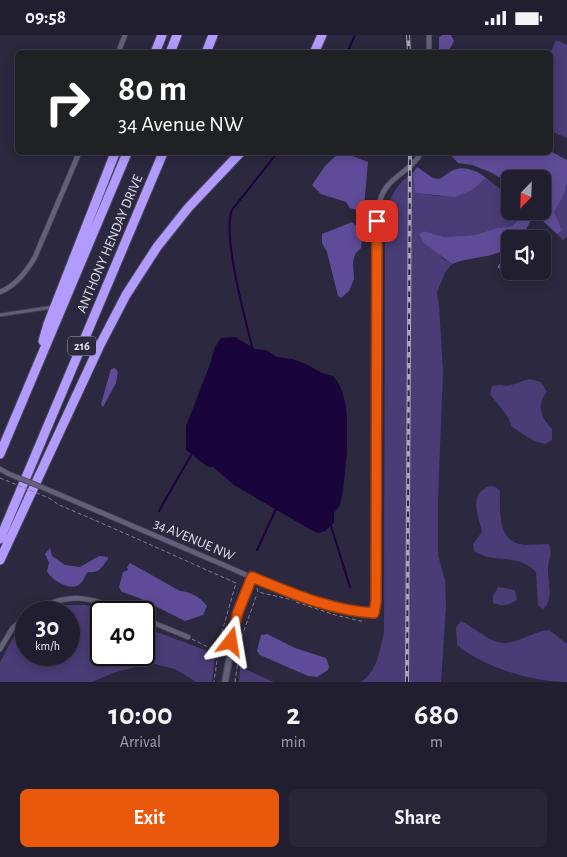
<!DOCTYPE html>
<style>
:root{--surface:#211e2f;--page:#292737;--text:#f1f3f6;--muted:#a2a2aa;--line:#3e3c4b;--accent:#ea580c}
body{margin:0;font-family:"Alegreya Sans",sans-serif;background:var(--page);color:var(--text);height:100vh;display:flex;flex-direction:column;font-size:19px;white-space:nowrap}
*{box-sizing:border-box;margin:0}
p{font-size:16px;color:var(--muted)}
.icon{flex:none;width:28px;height:28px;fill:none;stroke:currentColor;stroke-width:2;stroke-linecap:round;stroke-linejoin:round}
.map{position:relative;height:647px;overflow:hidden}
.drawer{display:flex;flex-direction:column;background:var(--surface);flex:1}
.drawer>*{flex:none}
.banner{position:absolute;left:15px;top:15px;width:538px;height:105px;border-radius:8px;box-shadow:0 2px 12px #0003,0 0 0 1px var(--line);background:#202124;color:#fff;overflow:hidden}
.needle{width:32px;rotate:203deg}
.fabs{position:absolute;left:501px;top:135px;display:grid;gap:10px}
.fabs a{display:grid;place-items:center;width:50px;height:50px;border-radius:8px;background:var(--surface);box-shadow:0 2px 12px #0003,0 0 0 1px var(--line);font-size:25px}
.speed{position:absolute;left:15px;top:566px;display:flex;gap:10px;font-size:25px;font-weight:700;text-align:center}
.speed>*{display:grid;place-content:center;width:65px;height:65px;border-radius:50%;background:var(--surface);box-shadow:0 2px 12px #0003,0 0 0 1px var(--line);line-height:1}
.speed small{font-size:12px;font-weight:400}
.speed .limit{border:2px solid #111;border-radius:8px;background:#fff;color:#111}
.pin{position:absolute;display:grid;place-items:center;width:42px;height:42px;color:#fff;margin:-21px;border-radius:10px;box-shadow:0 2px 8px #0006}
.me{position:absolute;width:55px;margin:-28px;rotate:14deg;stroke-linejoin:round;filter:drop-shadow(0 0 4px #0008)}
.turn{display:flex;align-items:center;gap:18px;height:105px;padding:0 20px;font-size:22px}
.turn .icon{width:65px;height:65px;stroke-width:2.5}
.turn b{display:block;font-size:35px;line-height:42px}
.eta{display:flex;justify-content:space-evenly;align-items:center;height:85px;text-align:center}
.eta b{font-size:30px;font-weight:600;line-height:35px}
.cta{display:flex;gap:10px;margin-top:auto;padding:10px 20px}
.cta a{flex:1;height:58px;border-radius:8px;background:var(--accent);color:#fff;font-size:20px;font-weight:600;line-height:58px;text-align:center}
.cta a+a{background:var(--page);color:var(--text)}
.status{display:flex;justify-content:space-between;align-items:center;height:35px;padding:0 25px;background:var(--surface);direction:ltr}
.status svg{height:14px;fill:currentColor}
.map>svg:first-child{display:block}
.green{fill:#4a3c77}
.forest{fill:#5f4c98}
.water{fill:#19043b}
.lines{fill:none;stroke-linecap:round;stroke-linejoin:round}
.stream{stroke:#19043b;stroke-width:2}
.building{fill:#47327c;stroke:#87829e}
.service-casing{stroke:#4b465a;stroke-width:4.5}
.minor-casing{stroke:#4b465a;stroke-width:6}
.tertiary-casing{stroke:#4b465a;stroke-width:8}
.motorway-casing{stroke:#4b465a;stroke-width:11}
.path{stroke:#807d91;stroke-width:1;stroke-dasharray:4 2.5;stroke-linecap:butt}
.service{stroke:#65607a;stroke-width:2.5}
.minor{stroke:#65607a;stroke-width:4.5}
.tertiary{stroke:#65607a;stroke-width:5.5}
.motorway{stroke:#b19bff;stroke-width:9}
.rail-casing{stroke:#a8a5b7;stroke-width:4}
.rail{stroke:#2c283f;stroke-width:2;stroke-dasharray:5.5;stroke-linecap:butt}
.minor-bridge-casing{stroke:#4b465a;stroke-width:6;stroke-linecap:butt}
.path-bridge{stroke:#807d91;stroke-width:1;stroke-dasharray:4 2.5;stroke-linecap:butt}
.minor-bridge{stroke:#65607a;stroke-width:4.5}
.route-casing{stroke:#983908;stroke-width:12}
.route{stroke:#ea580c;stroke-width:9}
.labels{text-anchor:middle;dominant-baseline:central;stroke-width:4;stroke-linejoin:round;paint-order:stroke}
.shield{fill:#2c283f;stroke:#aca9bb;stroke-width:1}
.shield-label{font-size:12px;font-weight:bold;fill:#e3e0f0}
.street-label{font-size:14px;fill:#e3e0f0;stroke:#2c283f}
</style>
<div class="status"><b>09:58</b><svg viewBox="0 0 49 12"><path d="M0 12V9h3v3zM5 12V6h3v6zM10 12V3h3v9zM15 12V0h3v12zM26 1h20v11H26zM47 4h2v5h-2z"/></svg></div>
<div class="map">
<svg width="567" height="647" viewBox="0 0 567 647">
<rect width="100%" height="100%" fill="#2c283f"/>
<path class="green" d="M556,5L567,10V103L550,96V19Z
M413,138L415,158L439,161L472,155L486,143L510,161V176H523L525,178L512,191L497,193L475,200L444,202L424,196L442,223L452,229L446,236L437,257L439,271L443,336L438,464V520L445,545L446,570L441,647H361C378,636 380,614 384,597L385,185C388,165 395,149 413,138Z
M567,149V202L563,205L557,199L561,195L554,177L563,162Z
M529,344L541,347L547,357C536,369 541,383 552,394V405L545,409L534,406L512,392L508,382L490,359L492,351L500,350L508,351Z
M490,451L496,452L500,456C500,477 497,508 525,510C533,510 541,509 549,509C553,523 549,520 548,532C547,546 555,563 543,574L538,570L536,537C514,516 494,530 474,516L473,509L482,497C478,479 468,459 490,451Z
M498,552L515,555L517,565C509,570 502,572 493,568V561Z
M68,570H86L105,577L101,578V620H144V592L215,619L212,647H196L175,634L151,628L113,638L92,647H0V627L17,596L26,588V620H69V578L40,577Z
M461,586C472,591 481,600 492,605C512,615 530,596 549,595L567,609V647C532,647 483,632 457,610L456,593Z
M240,632L274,647H239Z"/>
<path class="forest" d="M443,0H451L454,6L448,17H439V2Z
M550,116L567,125V149L563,162L554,177L562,195L557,199L544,187L536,176H542V144H510V148L490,137L472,130L458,128L449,118H550Z
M339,118L350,120L368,127L364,172L360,176L350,173L346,167L321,159L312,150L325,131Z
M417,132L433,143L439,144C444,142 446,139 450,137C461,129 477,135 486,143L472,155L455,162L415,158L413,138Z
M525,178L531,185L521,204H510V212C492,224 471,221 452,229L425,209L419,200L424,196L444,202L475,200L497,193L512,191Z
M352,187L359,193L362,204L361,213L355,219L353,227L354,244L349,256L341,263L338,261L327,217L322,208V199Z
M115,333L118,337L116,348L103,372L101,369L111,334Z
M50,513L52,521L65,530L80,532L99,521L108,522V524C101,533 100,538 88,537C85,540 84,545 81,548C72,558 51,545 47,536L49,528L45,519Z
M130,528L180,556C191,557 200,562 207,571L203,580L185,586L139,563L122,557L119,552L123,537L128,535L127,532Z
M267,599L295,613L326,623L329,631L328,635L317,642L308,641L260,620L257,616L261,600Z"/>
<path class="water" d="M235,302L255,314L266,315L277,322L292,324L306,329L322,338L333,341L338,347L342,356L346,371L347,384V417L343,456L340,470L334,478V488L325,496L318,498L311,495L234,450L213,432H208L186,415V391L209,332L215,312L221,303Z"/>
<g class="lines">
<path class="stream" d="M347,18L355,0
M252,312C245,283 222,199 232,175L277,118
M159,476L191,420
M331,491L350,552
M257,515L276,474"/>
</g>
<path class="building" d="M504,224L510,228L507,236L498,232Z"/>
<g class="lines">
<g class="service-casing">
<path id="service" d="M0,280L53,272"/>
</g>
<g class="minor-casing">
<path id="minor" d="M118,18L125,0
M429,18V0
M0,257C15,251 27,236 35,222L79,118
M0,434L9,439
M51,456C107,480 163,504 219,528C268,549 320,576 374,578L377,566L378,175C382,141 407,142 421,118
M30,578C68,556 90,561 128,578
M144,584L188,602
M0,614L12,594L26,581"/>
</g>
<g class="tertiary-casing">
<path id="tertiary" d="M225,647L236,587L252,542"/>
</g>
<g class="motorway-casing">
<path id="motorway" d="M155,18L162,0
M170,18L177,0
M206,18L213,0
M314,18L322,0
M43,306L48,289L115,118
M0,419L127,118
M0,504L163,118
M0,525L99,312L126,260L157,212L188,173L240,118"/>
</g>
<path class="path" d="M49,463L59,470C119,495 177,522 236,548L220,604L214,647
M257,553L258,557L293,565
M296,567L335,580L365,587
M192,604L214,615L226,617
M235,647L241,604L257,559"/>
<use href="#service" class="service"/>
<use href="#minor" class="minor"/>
<use href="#tertiary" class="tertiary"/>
<use href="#motorway" class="motorway"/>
<g class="rail-casing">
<path id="rail" d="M408,0L409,18
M407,647L410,118"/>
</g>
<use href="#rail" class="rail"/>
<g class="minor-bridge-casing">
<path id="minor-bridge" d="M9,439L51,456"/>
</g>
<path class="path-bridge" d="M0,443L49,463"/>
<use href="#minor-bridge" class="minor-bridge"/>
</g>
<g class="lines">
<g class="route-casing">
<path id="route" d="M231,607L238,577L252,542C291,558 332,576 374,578L376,566L377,186"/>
</g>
<use href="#route" class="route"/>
</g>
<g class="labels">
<rect class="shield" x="68" y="301.5" width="28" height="19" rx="4"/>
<g class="shield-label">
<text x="82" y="311">216</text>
</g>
<g class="street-label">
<text transform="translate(110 209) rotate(-67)">ANTHONY HENDAY DRIVE</text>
<text transform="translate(194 505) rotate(23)">34 AVENUE NW</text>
</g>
</g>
</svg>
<div class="fabs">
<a><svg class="needle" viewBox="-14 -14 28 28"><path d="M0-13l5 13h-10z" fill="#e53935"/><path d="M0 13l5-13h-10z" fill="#a2a2aa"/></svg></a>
<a><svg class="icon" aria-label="sound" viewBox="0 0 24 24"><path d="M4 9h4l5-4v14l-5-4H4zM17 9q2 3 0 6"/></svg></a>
</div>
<div class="speed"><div>30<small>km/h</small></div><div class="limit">40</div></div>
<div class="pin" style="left:377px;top:186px;background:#d93025"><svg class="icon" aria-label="arrive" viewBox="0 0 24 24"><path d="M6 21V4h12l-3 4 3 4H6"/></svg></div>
<svg class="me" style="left:231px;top:607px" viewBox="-20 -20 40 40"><path d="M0-17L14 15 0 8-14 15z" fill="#ea580c" stroke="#fff" stroke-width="4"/></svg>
<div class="banner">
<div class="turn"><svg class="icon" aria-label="right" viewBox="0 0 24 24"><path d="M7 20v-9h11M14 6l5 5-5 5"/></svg><div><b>80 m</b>34 Avenue NW</div></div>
</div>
</div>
<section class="drawer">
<div class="eta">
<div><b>10:00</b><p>Arrival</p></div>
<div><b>2</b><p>min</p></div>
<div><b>680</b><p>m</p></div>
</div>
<div class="cta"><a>Exit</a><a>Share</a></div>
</section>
